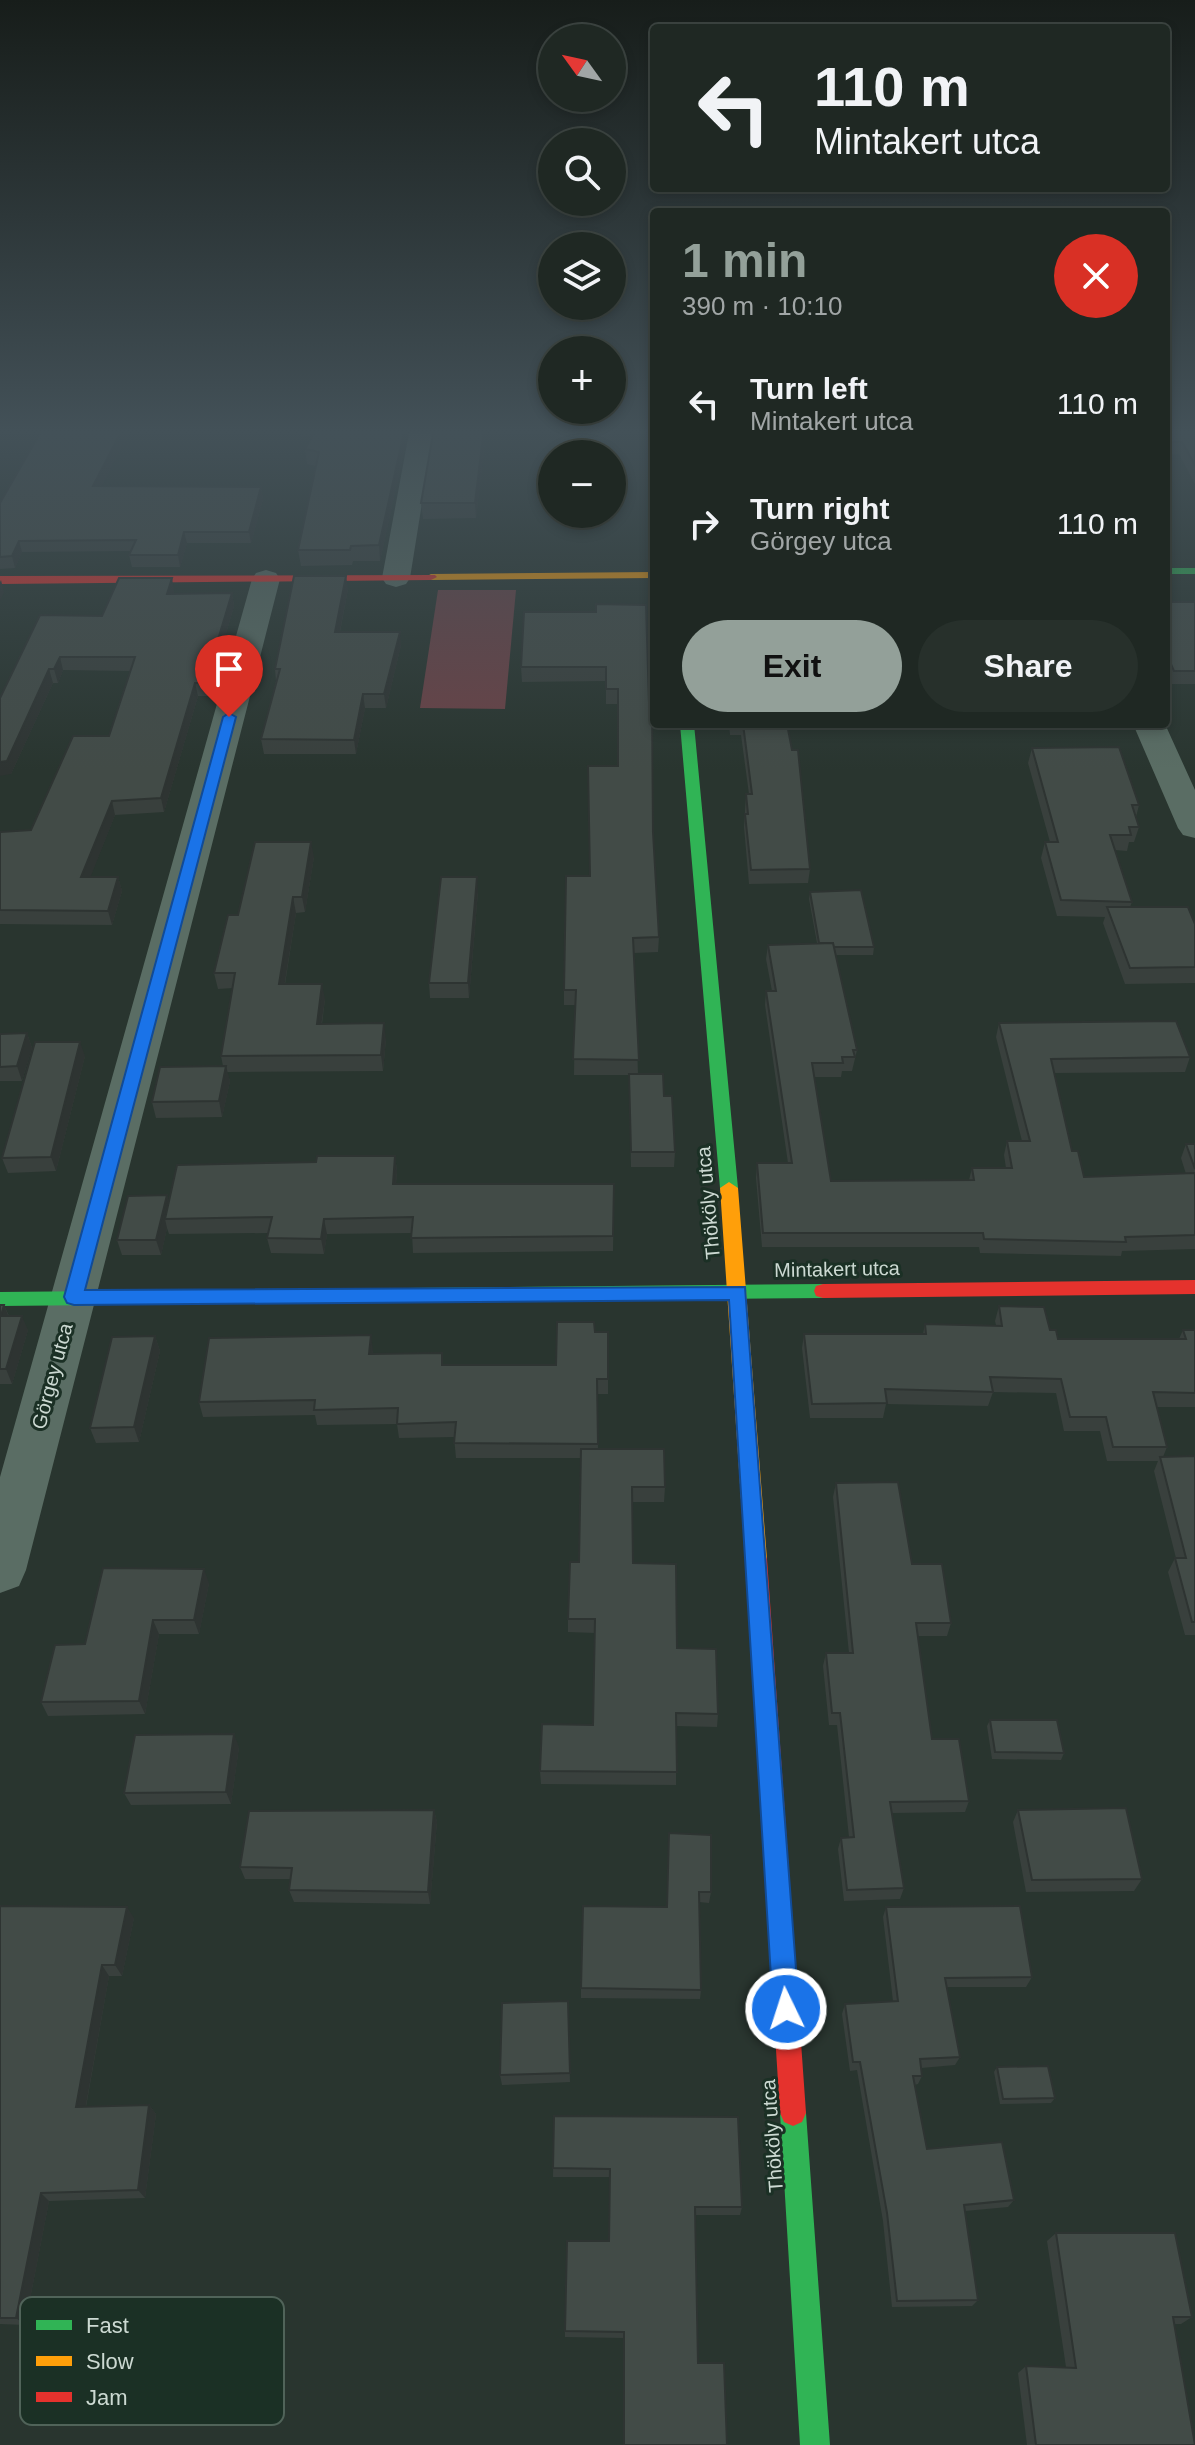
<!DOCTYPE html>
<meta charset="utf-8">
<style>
:root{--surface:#1f2823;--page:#27302b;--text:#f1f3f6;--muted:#a1a6a6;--line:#3c4441;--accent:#93a099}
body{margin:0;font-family:Helvetica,sans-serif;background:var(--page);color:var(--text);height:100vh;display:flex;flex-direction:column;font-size:30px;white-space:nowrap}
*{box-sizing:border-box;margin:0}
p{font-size:26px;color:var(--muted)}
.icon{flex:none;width:44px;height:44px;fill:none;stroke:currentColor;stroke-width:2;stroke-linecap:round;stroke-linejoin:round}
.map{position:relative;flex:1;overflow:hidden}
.drawer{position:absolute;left:650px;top:208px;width:520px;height:520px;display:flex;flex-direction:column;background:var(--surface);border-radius:8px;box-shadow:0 4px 12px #0003,0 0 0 2px var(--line)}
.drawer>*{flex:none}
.guide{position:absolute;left:650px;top:24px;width:520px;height:168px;border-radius:8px;box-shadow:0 4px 12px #0003,0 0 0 2px var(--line);background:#1f2823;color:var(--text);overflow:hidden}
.needle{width:52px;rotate:303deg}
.buttons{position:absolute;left:538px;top:24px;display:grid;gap:16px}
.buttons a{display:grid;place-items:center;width:88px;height:88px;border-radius:50%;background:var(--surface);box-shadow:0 4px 12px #0003,0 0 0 2px var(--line);font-size:40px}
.pin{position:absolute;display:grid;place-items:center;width:68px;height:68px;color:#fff;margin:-82px -34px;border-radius:50% 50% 50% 0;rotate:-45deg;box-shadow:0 0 8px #0007}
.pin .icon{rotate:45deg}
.me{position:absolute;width:88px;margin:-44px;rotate:356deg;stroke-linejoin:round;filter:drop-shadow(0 0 6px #0008)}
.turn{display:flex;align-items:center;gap:28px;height:168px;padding:0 32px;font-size:36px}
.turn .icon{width:104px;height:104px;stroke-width:2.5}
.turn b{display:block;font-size:56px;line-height:68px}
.round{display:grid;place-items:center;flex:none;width:84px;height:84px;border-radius:42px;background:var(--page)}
.overview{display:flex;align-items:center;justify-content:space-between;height:136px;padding:0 32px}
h1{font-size:48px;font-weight:700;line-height:60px;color:var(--accent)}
.primary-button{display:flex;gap:16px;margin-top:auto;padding:16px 32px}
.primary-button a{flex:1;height:92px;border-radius:48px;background:var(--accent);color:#111;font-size:32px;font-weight:700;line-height:92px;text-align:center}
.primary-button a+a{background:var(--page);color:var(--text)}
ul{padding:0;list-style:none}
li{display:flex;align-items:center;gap:24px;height:120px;padding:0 32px}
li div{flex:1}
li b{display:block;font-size:30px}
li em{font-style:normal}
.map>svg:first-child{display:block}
.green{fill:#6a4246}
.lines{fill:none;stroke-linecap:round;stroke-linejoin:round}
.street{fill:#5a6d64;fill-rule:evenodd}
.fast{fill:#30b455;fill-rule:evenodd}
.slow{fill:#ff9f0a;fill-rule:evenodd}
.jam{fill:#e5322d;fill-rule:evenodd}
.wall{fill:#39403d}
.shaded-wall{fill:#2e3432}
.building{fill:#424b47;stroke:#2e3432;stroke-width:2}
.route{fill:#1a73e8;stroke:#114b97;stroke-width:2}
.labels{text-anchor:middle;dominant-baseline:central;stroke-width:6;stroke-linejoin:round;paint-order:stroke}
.street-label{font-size:20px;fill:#ccd9d2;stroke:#1b3025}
.key{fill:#1b3025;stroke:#506359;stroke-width:2}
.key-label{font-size:22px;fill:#ccd9d2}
</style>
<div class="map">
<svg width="1195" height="2445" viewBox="0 0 1195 2445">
<rect width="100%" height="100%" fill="#29352f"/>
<path class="green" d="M438,590H516L505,709L420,708Z"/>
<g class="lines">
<path class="street" d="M410,428H434L410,578L406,584L396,587L386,584L382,578Z
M266,570L276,573L280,579L26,1570L19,1586L0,1593V1477L252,579L256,573Z
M1133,724H1165L1195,790V838L1183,835L1178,828Z"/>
<path class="fast" d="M1166,568H1195V574H1166Z
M680,724H694L738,1188L729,1194L720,1188Z
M823,1284L830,1286L832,1291L830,1296L823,1298L0,1306V1292Z
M793,2100L802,2104L806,2113L830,2445H800L780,2113L784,2104Z"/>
<path class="slow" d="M654,572V578L431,580L425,577L431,574Z
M729,1182L738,1188L767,1559L764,1566L756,1568L748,1566L745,1559L720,1188Z"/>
<path class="jam" d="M435,575L437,577L431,580L0,584V576Z
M1195,1280V1294L823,1298L816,1296L814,1291L816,1286L823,1284Z
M756,1550L764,1552L767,1559L806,2113L802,2122L793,2126L784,2122L780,2113L745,1559L748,1552Z"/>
</g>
<path class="wall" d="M43,428H172L131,429L101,486L261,487L263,499L251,543H187L180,567H132L129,555L131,551L22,552L15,568L0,569V503Z
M300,428H409L380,561H353L352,565L301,566L298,550L316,466L307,464L305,449L312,437H301Z
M434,428H536L535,433L486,432L476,518L423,519L421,503Z
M1166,428H1195V484L1179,454L1166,455Z
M348,589L340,632L401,645L386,708H365L356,754H264L261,739L276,681L275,669Z
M174,591L173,594L232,593L234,606L208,696H198L164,812L115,815L90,877H118L122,891L112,925L0,924V832L31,830L109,736L130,671L63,670L58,683H53L11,774L0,698L102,616Z
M1166,602H1195V684H1170L1166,675Z
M596,604L653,832L659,937L658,952L634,953L638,1074L664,1096L675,1152L674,1167H631L629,1075H574L575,1005H564V990L590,876L618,766L617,704H606V681L522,682L521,667L596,612Z
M729,724H787L810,869L808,883L749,884L744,827L746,794H749L741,735H730Z
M1032,748L1139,805L1136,817L1139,827L1134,842H1129L1127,851L1115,850L1132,902L1130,907L1195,924V983L1125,984L1103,923L1105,917L1057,916L1041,858L1045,842H1050L1028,763Z
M314,857L305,912L296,913L285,984L325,999L322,1024L386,1039L383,1071L227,1072L230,1081L222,1117L156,1118L152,1102L223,1066L221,1056L233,988L218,989L214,973L238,915Z
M478,892L469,998H430L429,983Z
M810,892L874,947L873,955H836L857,1050L852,1071H842L841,1077H814L831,1181L969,1180L972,1168H1006L1004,1155L1007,1141H1022L996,1037L999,1023L1190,1057L1185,1072L1054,1073L1072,1151L1084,1177L1186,1174L1181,1158L1186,1144H1195V1249L1122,1251L1121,1256L980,1253L979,1247H762L756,1178L757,1163H788L765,1005L766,991H772L766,959L768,945L817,943L809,899Z
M27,1033L32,1048L22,1081H0V1034Z
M85,1056L56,1171L8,1173L2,1158Z
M395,1156L397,1171L396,1184H614L613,1251L413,1253L412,1233L327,1234L324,1254L271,1253L267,1238L268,1233L169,1234L167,1228L161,1255H122L117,1240L167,1195L169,1202L316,1162Z
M0,1305H4L9,1316L28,1330L12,1384H0Z
M999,1306L1050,1330L1058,1339H1179L1183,1330H1195V1407H1156L1167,1447L1163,1457L1195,1456V1635H1185L1168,1572L1175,1558H1176L1154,1471L1158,1461H1107L1100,1431H1064L1056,1393L993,1392L988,1406L886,1404L883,1418H810L802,1348L804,1334H923L925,1324L996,1325L995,1321Z
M595,1332H608V1394H597L598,1449L665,1487L664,1502H632L633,1563L677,1648L718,1714L717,1727L676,1726V1785L541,1784L540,1771L593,1725L595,1633L568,1632V1619L579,1562L581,1458H456L454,1437L399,1438L397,1424L317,1425L315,1415L203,1417L199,1402L373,1350V1354L444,1365H556Z
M155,1336L160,1351L139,1442L96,1443L90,1428Z
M836,1483L912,1564L951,1623L947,1636H917L932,1739L969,1801L965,1812L892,1813L904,1888L900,1899L844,1901L838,1849L841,1838L849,1837L837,1725H829L823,1666L826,1653H849L833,1497Z
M209,1583L199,1634H159L145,1714L48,1716L41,1702L85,1644Z
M990,1720L1064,1753L1061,1760L992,1759L987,1726Z
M239,1747L231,1804L131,1805L124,1793Z
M434,1810L437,1822L430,1904L294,1902L289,1890L291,1879H245L240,1867Z
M1018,1810L1142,1879L1134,1891L1026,1892L1013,1822Z
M669,1833L711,1892L709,1903L699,1902L701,1990L700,1999L581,1998V1988L667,1907Z
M0,1906L134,1918L122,1976H109L86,2107L149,2105L156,2114L145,2198L49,2201L25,2325L0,2324Z
M886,1907L1032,1977L1026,1987H947L960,2057L955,2065L921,2068L922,2076L918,2084L914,2085L927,2149L1014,2200L1008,2207L965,2211L978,2300L972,2306L892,2307L883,2221L857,2070L850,2071L842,2014L845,2004L893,2001L883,1917Z
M568,2001L570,2082L502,2085L500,2075Z
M997,2067L1055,2098L1051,2103L1000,2104L994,2072Z
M554,2116L742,2207L740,2215H695L698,2363L727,2445L623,2338L565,2337V2331L609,2241L610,2177H553Z
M1056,2233L1192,2317L1181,2324H1174L1195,2445H1027L1018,2373L1026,2366L1066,2367L1047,2241Z"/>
<path class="shaded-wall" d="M123,428L131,429L96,498L93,486Z
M405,428H409L380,561L379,545Z
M484,428H486V432L476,518L475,503Z
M261,487L263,499L251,543L249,532Z
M184,532L187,543L180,567L178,555Z
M19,541L22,552L15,568L12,556Z
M346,576L348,589L337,646L335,632Z
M172,578L174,591L170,607L167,594Z
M1,580L4,592L0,601V582Z
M232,593L234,606L208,696L205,683Z
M400,632L401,645L386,708L384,694Z
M60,657L63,670L58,683L54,669Z
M49,669L53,683L11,774L0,776V762Z
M195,683L198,696L164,812L161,798Z
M363,694L365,708L356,754L354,740Z
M112,801L115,815L85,891L81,877Z
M311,842L314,857L305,912L302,897Z
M118,877L122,891L112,925L108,911Z
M477,877L478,892L469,998L468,983Z
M293,897L296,913L282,1000L279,984Z
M322,984L325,999L319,1040L317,1024Z
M384,1023L386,1039L383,1071L381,1055Z
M27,1033L32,1048L22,1081L17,1066Z
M80,1042L85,1056L56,1171L51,1157Z
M226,1066L230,1081L222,1117L219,1101Z
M395,1156L397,1171L395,1199L393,1184Z
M167,1195L171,1211L165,1219L167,1228L161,1255L156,1240Z
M324,1219L327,1234L324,1254L321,1239Z
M4,1305L10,1320L1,1316Z
M22,1316L28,1330L12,1384L6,1369Z
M371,1335L373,1350L372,1369L369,1354Z
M155,1336L160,1351L139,1442L134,1427Z
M204,1569L209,1583L199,1634L194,1620Z
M153,1620L159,1634L145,1714L139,1701Z
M234,1734L239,1747L231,1804L226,1792Z
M434,1810L437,1822L430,1904L428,1892Z
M127,1907L134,1918L122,1976L115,1965Z
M102,1965L109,1976L84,2116L76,2107Z
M149,2105L156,2114L145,2198L138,2190Z
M41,2193L49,2201L25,2325L16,2318Z"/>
<path class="building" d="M43,428H123L93,486L261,487L249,532H184L178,555H129L136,540L19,541L12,556L0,557V503Z
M317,428H405L379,545L351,546L350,550H298L319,452L305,449Z
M434,428H484L475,503H421Z
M1166,428H1195V465L1182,442H1166Z
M294,576H346L335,632H400L384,694H363L354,740L261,739L280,669H275Z
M119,578H172L167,594L232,593L205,683H195L161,798L112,801L81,877H118L108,911L0,910V832L31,830L73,736H109L135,657H60L54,669H49L7,761L0,762V698L40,615L102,616Z
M1166,602H1195V671H1174L1166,653Z
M596,604L646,605L649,703H652L653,832L659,937L633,938L639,1060L573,1059L576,990H564L566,876H590L588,766H618V689H606V667H521L524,612H596Z
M743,724H787L792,750H798L810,869L751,870L745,814H748L746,794H752Z
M1119,747L1139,805H1132L1139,827H1129L1131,835H1110L1132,902L1061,900L1045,842H1058L1032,748Z
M255,842H311L302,897H293L279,984H322L317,1024L384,1023L381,1055L221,1056L235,973H214L228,915H238Z
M441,877H477L468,983H429Z
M861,890L874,947H834L833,943H819L810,892Z
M1107,907H1188L1195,924V967L1130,968Z
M833,943L857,1050H853L855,1057H842L843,1063H812L831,1181L974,1180L972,1168H1012L1007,1141H1030L999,1023L1176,1021L1190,1057L1051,1059L1072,1151H1078L1084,1177L1195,1173V1235L1125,1237L1126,1242L984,1239L983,1233H763L757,1163H792L766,991H776L768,945Z
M27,1033L17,1066L0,1067V1034Z
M35,1042H80L51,1157L2,1158Z
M226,1066L219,1101L152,1102L160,1067Z
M629,1074H663L664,1096H672L675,1152H631Z
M1186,1144H1195V1169Z
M317,1156H395L393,1184H614L613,1236L411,1238L413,1217L324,1219L321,1239L267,1238L272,1217L165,1219L177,1165L316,1162Z
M167,1195L156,1240H117L128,1196Z
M0,1305H4L1,1316H22L6,1369H0Z
M999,1306L1044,1307L1050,1330H1056L1058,1339H1186L1183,1330H1195V1393L1153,1392L1167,1447H1113L1106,1417H1070L1061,1379L990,1377L993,1392L885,1389L887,1403L812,1404L804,1334H926L925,1324L1002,1326Z
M557,1322H594L595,1332H608V1379H597L598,1444L454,1443L456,1422L397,1424L398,1408L314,1410L315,1400L199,1402L209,1338L371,1335L369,1354L442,1353V1365H556Z
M155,1336L134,1427L90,1428L112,1337Z
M581,1449H664L665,1487H632L633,1563L676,1564L677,1648L716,1649L718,1714L676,1713L677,1772L540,1771L542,1724L593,1725L595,1619H568L570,1562H579Z
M1195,1456V1622H1192L1175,1558H1186L1160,1457Z
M898,1482L912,1564H942L951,1623H916L932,1739H959L969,1801L890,1802L904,1888L847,1890L841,1838L854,1837L840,1713H832L826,1653H853L836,1483Z
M103,1568L204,1569L194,1620H153L139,1701L41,1702L55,1645L85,1644Z
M990,1720H1057L1064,1753L995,1752Z
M234,1734L226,1792L124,1793L135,1735Z
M1126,1808L1142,1879L1032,1880L1018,1810Z
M434,1810L428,1892L289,1890L292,1868L240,1867L249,1811Z
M669,1833L711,1835V1892H699L701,1990L581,1988L583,1906L667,1907Z
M0,1906L127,1907L115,1965H102L76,2107L149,2105L138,2190L41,2193L16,2318H0Z
M1020,1906L1032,1977L945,1978L960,2057L920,2059L922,2076H913L927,2149L1002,2142L1014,2200L964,2205L978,2300L897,2301L887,2213L860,2062H853L845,2004L898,2001L886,1907Z
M568,2001L570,2073L500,2075L502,2003Z
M1048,2066L1055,2098L1003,2099L997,2067Z
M554,2116L738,2117L742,2207H695L698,2363H724L727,2445H624V2332L565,2331L567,2241H609L610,2169L553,2168Z
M1056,2233H1175L1192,2317H1173L1195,2445H1036L1026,2366L1076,2368Z"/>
<linearGradient id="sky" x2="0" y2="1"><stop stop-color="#171d1a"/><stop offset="0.56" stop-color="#435158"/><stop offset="1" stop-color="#435158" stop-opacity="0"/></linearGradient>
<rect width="1195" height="770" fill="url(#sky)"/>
<path class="route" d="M229,713L236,717L85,1290L745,1287L799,2009L795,2018L786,2022L777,2018L773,2009L729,1300L74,1305L67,1303L64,1297L223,717Z"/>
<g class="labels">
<g class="street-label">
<text transform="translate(708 1203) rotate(-95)">Thököly utca</text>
<text transform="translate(837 1269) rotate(-1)">Mintakert utca</text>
<text transform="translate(52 1376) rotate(-75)">Görgey utca</text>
<text transform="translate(772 2136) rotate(-94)">Thököly utca</text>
</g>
</g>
<rect x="20" y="2297" width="264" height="128" rx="12" class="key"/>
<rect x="36" y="2320" width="36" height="10" fill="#30b455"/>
<rect x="36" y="2356" width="36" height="10" fill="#ff9f0a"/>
<rect x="36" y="2392" width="36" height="10" fill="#e5322d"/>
<g class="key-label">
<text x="86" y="2333">Fast</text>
<text x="86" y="2369">Slow</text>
<text x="86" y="2405">Jam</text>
</g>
</svg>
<div class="buttons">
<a><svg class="needle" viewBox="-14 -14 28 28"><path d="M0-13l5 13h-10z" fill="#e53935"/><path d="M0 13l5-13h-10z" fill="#a1a6a6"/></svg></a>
<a><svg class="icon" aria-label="search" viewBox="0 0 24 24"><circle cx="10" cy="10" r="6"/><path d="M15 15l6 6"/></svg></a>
<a><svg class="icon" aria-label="layers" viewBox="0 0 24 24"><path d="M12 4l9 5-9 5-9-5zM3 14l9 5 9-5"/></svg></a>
<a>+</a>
<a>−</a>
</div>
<div class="pin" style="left:229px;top:717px;background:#d93025"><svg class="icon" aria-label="arrive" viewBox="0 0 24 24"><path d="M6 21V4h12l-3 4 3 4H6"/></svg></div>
<svg class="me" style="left:786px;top:2009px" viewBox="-20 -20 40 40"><circle r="17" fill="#1a73e8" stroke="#fff" stroke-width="3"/><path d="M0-11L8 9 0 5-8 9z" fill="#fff"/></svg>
<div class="guide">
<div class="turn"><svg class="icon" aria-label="left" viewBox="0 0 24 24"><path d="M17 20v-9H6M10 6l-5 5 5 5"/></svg><div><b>110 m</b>Mintakert utca</div></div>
</div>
<section class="drawer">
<div class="overview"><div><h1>1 min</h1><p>390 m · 10:10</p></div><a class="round" style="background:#d93025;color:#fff"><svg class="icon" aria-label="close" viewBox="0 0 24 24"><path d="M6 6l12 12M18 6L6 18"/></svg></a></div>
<ul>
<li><svg class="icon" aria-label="left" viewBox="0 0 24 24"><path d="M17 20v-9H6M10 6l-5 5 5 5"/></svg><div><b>Turn left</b><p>Mintakert utca</p></div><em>110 m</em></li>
<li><svg class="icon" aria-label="right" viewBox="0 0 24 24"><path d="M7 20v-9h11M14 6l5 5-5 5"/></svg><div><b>Turn right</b><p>Görgey utca</p></div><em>110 m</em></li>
</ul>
<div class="primary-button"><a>Exit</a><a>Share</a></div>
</section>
</div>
